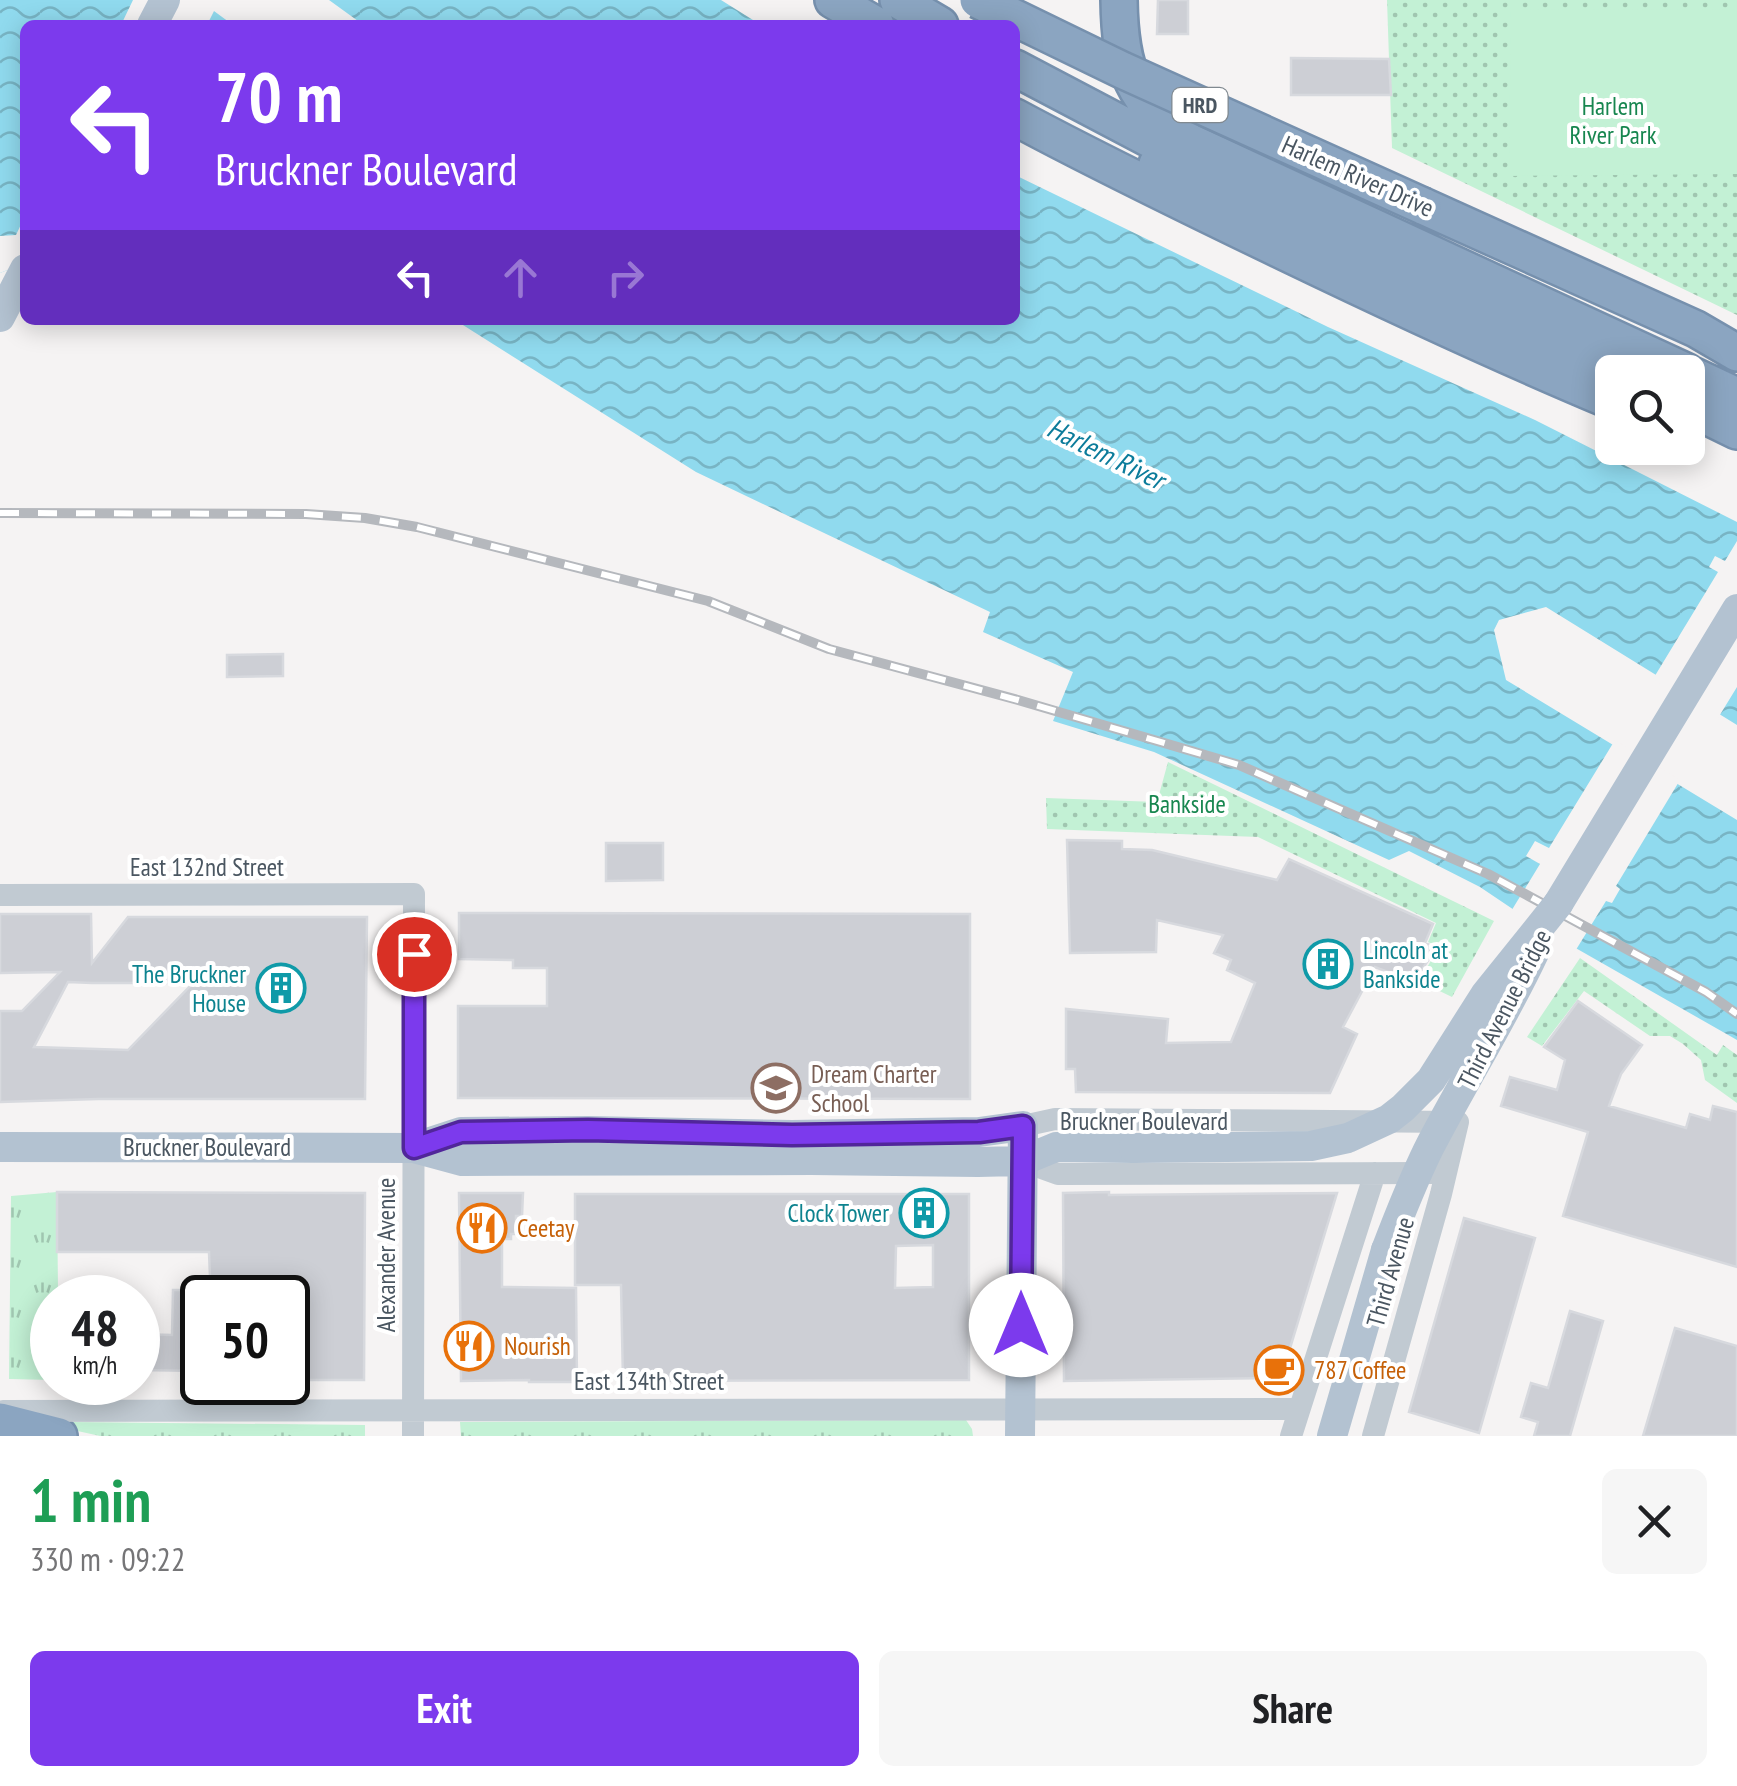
<!DOCTYPE html>
<meta charset="utf-8">
<style>
:root{--surface:#fff;--page:#f6f6f6;--text:#202124;--muted:#757577;--accent:#7c3aed}
body{margin:0;font-family:"PT Sans Narrow",sans-serif;background:var(--page);color:var(--text);height:100vh;display:flex;flex-direction:column;font-size:38px;white-space:nowrap}
*{box-sizing:border-box;margin:0}
p{font-size:32px;color:var(--muted)}
.icon{flex:none;width:55px;height:55px;fill:none;stroke:currentColor;stroke-width:2;stroke-linecap:round;stroke-linejoin:round}
.map{position:relative;height:1436px;overflow:hidden}
.details{display:flex;flex-direction:column;background:var(--surface);flex:1}
.details>*{flex:none}
.banner{position:absolute;left:20px;top:20px;width:1000px;height:305px;border-radius:15px;box-shadow:0 5px 25px #0003;background:#7c3aed;color:#fff;overflow:hidden}
.fabs{position:absolute;left:1595px;top:355px;display:grid;gap:20px}
.fabs a{display:grid;place-items:center;width:110px;height:110px;border-radius:15px;background:var(--surface);box-shadow:0 5px 25px #0003;font-size:50px}
.speed{position:absolute;left:30px;top:1275px;display:flex;gap:20px;font-size:50px;font-weight:700;text-align:center}
.speed>*{display:grid;place-content:center;width:130px;height:130px;border-radius:50%;background:var(--surface);box-shadow:0 5px 25px #0003;line-height:1}
.speed small{font-size:25px;font-weight:400}
.speed .limit{border:5px solid #111;border-radius:15px;background:#fff;color:#111}
.pin{position:absolute;display:grid;place-items:center;width:85px;height:85px;color:#fff;margin:-42px;border:5px solid #fff;border-radius:50%;box-shadow:0 2px 10px #0007}
.me{position:absolute;width:110px;margin:-55px;rotate:0deg;stroke-linejoin:round;filter:drop-shadow(0 0 8px #0008)}
.turn{display:flex;align-items:center;gap:35px;height:210px;padding:0 30px;font-size:45px}
.turn .icon{width:130px;height:130px;stroke-width:2.5}
.turn b{display:block;font-size:70px;line-height:85px}
.lanes{display:flex;align-items:center;height:95px;padding:0 30px;background:#0003;justify-content:center;gap:50px;direction:ltr}
.lanes .off{opacity:.35}
.round{display:grid;place-items:center;flex:none;width:105px;height:105px;border-radius:15px;background:var(--page)}
.head{display:flex;align-items:center;justify-content:space-between;height:170px;padding:0 30px}
h1{font-size:60px;font-weight:800;line-height:75px;color:#1e9e55}
.button{display:flex;gap:20px;margin-top:auto;padding:20px 30px}
.button a{flex:1;height:115px;border-radius:15px;background:var(--accent);color:#fff;font-size:40px;font-weight:800;line-height:115px;text-align:center}
.button a+a{background:var(--page);color:var(--text)}
.map>svg:first-child{display:block}
.grass{fill:url(#grass-tufts)}
.park{fill:url(#park-dots)}
.pitch{fill:#c3f1d5}
.water{fill:url(#water-waves)}
.pier{fill:#f5f3f3}
.building{fill:#cdcfd5;stroke:#d7d9de;stroke-width:2.5;fill-rule:evenodd}
.lines{fill:none;stroke-linecap:round;stroke-linejoin:round}
.highway-casing{stroke:#7690ad;stroke-width:40}
.minor{stroke:#c1cad2;stroke-width:22}
.major{stroke:#b3c2d1;stroke-width:30}
.highway{stroke:#8ba5c1;stroke-width:35}
.rail-casing{stroke:#b5b8bd;stroke-width:10}
.rail{stroke:#fff;stroke-width:6;stroke-dasharray:19;stroke-linecap:butt}
.highway-bridge-casing{stroke:#7690ad;stroke-width:40;stroke-linecap:butt}
.major-bridge{stroke:#b3c2d1;stroke-width:30}
.highway-bridge{stroke:#8ba5c1;stroke-width:35}
.route-casing{stroke:#51269a;stroke-width:25}
.route{stroke:#7c3aed;stroke-width:18}
.labels{text-anchor:middle;dominant-baseline:central;stroke-width:8;stroke-linejoin:round;paint-order:stroke}
.shield{fill:#fff;stroke:#808990;stroke-width:2.5}
.shield-label{font-size:22px;font-weight:bold;fill:#4a5661}
.park-label{font-size:25px;fill:#17864f;stroke:#fff}
.street-label{font-size:25px;fill:#4a5661;stroke:#fff}
.culture-label{font-size:25px;fill:#0d838f;stroke:#fff;text-anchor:end}
.education-label{font-size:25px;fill:#785e54;stroke:#fff;text-anchor:start}
.food-label{font-size:25px;fill:#c56008;stroke:#fff;text-anchor:start}
.water-label{font-size:28px;font-style:italic;fill:#0c7c9b;stroke:#fff}
</style>
<div class="map">
<svg width="1737" height="1436" viewBox="0 0 1737 1436">
<defs>
<pattern id="grass-tufts" width="24" height="20" patternUnits="userSpaceOnUse" patternTransform="scale(2.5)"><rect width="24" height="20" fill="#c3f1d5"/><path d="M3 7l-1-3M5 7V3M7 7l1-3M15 17l-1-3M17 17v-4M19 17l1-3" fill="none" stroke="#a0c6b0"/></pattern>
<pattern id="park-dots" width="8" height="8" patternUnits="userSpaceOnUse" patternTransform="scale(2.5)"><rect width="8" height="8" fill="#c3f1d5"/><path d="M2 2h.1M6 6h.1" fill="none" stroke="#a0c6b0" stroke-width="1.8" stroke-linecap="round"/></pattern>
<pattern id="water-waves" width="16" height="10" patternUnits="userSpaceOnUse" patternTransform="scale(2.5)"><rect width="16" height="10" fill="#90daee"/><path d="M0 5q4-4 8 0t8 0" fill="none" stroke="#78b4c4"/></pattern>
</defs>
<rect width="100%" height="100%" fill="#f5f3f3"/>
<path class="grass" d="M57,1192L58,1291H84V1297L52,1298V1380L9,1379L11,1196Z
M966,1420L972,1429L973,1436H461L460,1422Z
M71,1422L365,1425V1436H100L73,1430Z"/>
<path class="park" d="M1387,0H1737V315L1392,148Z
M1168,762L1494,921L1452,997L1419,981L1439,947L1428,942L1436,923L1258,837L1047,829L1046,798L1157,802Z
M1580,958L1717,1055L1723,1045L1737,1055V1103L1705,1080L1701,1060L1683,1044L1670,1036H1650L1584,991L1542,1046L1527,1037Z"/>
<path class="pitch" d="M1737,9V174L1509,176L1511,10Z"/>
<path class="water" d="M0,0H199L233,25H25V263L0,273Z
M329,0H721L761,25H358V21Z
M1015,175L1328,327L1535,420L1737,522V725L1546,607L1499,620L1494,630L1506,680L1737,820V1040L1544,930L1480,887L1409,851L1389,860L1154,752L1053,721L1073,672L983,632L990,612L696,472L455,320H1015Z"/>
<path class="pier" d="M133,0H207L216,7L207,25H121Z
M25,216V263L0,273V236L16,235Z
M1737,541V687L1718,718L1721,721L1653,679L1718,572L1709,567L1715,556L1725,561Z
M1615,740L1680,780L1616,886L1620,889L1612,903L1606,901L1574,953L1510,913L1540,864L1526,856L1535,841L1549,848Z"/>
<path class="building" d="M1158,0H1188V34H1157Z
M1291,58L1389,59L1391,95H1291Z
M283,654V676L227,677V655Z
M1067,840L1122,841V849L1152,850L1277,880L1289,859L1433,924L1425,943L1436,948L1414,982L1375,967L1343,1027L1357,1034L1330,1093L1076,1092L1075,1069H1066V1009L1168,1019L1166,1043L1231,1042L1255,983L1227,970L1231,960L1214,953L1223,935L1157,920L1156,952L1070,953Z
M606,843H663V880L606,881Z
M459,913L970,914V1099L458,1098V1006H547V968H513V960L459,959Z
M0,914H91L92,963L128,917H367L365,1099H98L0,1102V1011H22L60,972L0,973ZM68,982L92,983H193L128,1050L34,1047Z
M1578,1001L1642,1045L1621,1074L1609,1106L1686,1128L1690,1114L1710,1120L1713,1106L1737,1112V1267L1563,1216L1588,1132L1501,1106L1510,1077L1557,1090L1565,1060L1544,1047Z
M57,1192L365,1193L364,1380H297L296,1359H305V1322H288V1298H283V1276L210,1277L209,1252H57Z
M1109,1192V1195L1337,1193L1281,1378L1064,1381L1063,1193Z
M459,1193H523L522,1216H516V1234H511V1239H502V1287L576,1288L577,1382H529V1380L461,1381Z
M575,1194H969V1380L623,1381L621,1285H575ZM933,1245V1287L895,1288L896,1246Z
M1464,1218L1535,1238L1479,1433L1409,1412Z
M173,1290H202V1371L138,1370V1334L172,1335Z
M1570,1311L1603,1321L1570,1436H1534L1538,1422L1521,1417L1531,1383L1548,1388Z
M1675,1328L1737,1346V1436H1643Z"/>
<g class="lines">
<g class="highway-casing">
<path id="highway" d="M833,0L876,25
M898,0L940,25
M1119,0C1120,69 1132,102 1190,142L1687,372
M1015,68L1184,157
M1015,117C1104,165 1196,209 1287,253C1395,305 1502,355 1612,401
M1157,164L1265,214L1403,270L1615,372
M1423,206L1696,329L1737,353
M1688,373L1737,396
M1688,407L1737,431
M0,1421L59,1436"/>
</g>
<path class="minor" d="M0,895L414,894L413,1436
M1023,1126L1055,1119L1458,1122L1441,1194L1373,1436
M1022,1161L1058,1174L1431,1173
M3,1411L1298,1409
M1291,1436L1375,1173"/>
<path class="major" d="M152,25L165,0
M0,317L25,269
M1558,904L1737,609
M0,1147L414,1148L462,1161L811,1160L978,1162L1022,1161L1056,1147L1134,1148
M415,1147L461,1132L588,1131L792,1135L979,1132L1023,1126L1020,1436
M1332,1436L1386,1250"/>
<use href="#highway" class="highway"/>
<g class="rail-casing">
<path id="rail" d="M0,513L306,514L365,518L417,527L708,601L829,649L1018,700L1239,765L1488,874L1706,992L1737,1014"/>
</g>
<use href="#rail" class="rail"/>
<g class="highway-bridge-casing">
<path id="highway-bridge" d="M978,0L1122,70L1423,206"/>
</g>
<path class="major-bridge" d="M1134,1148L1311,1146L1348,1138L1389,1119L1403,1108L1431,1080L1485,995L1558,904
M1386,1250C1399,1216 1412,1183 1428,1150C1462,1084 1502,1021 1534,953"/>
<use href="#highway-bridge" class="highway-bridge"/>
</g>
<g class="lines">
<g class="route-casing">
<path id="route" d="M414,954V1148L461,1132L588,1130L792,1135L979,1132L1023,1126L1021,1325"/>
</g>
<use href="#route" class="route"/>
</g>
<defs>
<g id="building-ring" transform="scale(2.5)"><circle r="9.5" fill="#fff" stroke="#0f9aa8" stroke-width="1.5"/><path d="M-4-6H4V6H1V3H-1V6H-4ZM-2.5-4.3h1.7v1.8h-1.7ZM.8-4.3h1.7v1.8H.8ZM-2.5-1h1.7V.8h-1.7ZM.8-1h1.7V.8H.8Z" fill="#0f9aa8"/></g>
<g id="school-ring" transform="scale(2.5)"><circle r="9.5" fill="#fff" stroke="#8d6e63" stroke-width="1.5"/><path d="M0-5L7-2L0 1L-7-2ZM-4 1L0 2.5L4 1V4Q0 6-4 4Z" fill="#8d6e63"/></g>
<g id="restaurant-ring" transform="scale(2.5)"><circle r="9.5" fill="#fff" stroke="#e8710a" stroke-width="1.5"/><path d="M-5-6h1v4h1v-4h1v4h1v-4h1v5L-1.5 .5V6h-2V.5L-5-1ZM5-6V6H3V1.5H1.5Q1.5-4 5-6Z" fill="#e8710a"/></g>
<g id="cafe-ring" transform="scale(2.5)"><circle r="9.5" fill="#fff" stroke="#e8710a" stroke-width="1.5"/><path d="M-5.5-4.5H6V0H3Q3 3.5 0 3.5H-2.5Q-5.5 3.5-5.5 0ZM3-3.2v2h1.7v-2ZM-6 4.5H4V6H-6Z" fill="#e8710a"/></g>
</defs>
<g fill-rule="evenodd">
<use href="#building-ring" x="1328" y="964"/>
<use href="#building-ring" x="281" y="988"/>
<use href="#school-ring" x="776" y="1088"/>
<use href="#building-ring" x="924" y="1213"/>
<use href="#restaurant-ring" x="482" y="1228"/>
<use href="#restaurant-ring" x="469" y="1346"/>
<use href="#cafe-ring" x="1279" y="1370"/>
</g>
<g class="labels">
<rect class="shield" x="1172.5" y="88" width="55" height="34" rx="8"/>
<g class="shield-label">
<text x="1200" y="105">HRD</text>
</g>
<g class="park-label">
<text x="1613" y="106">Harlem<tspan x="1613" dy="29">River Park</tspan></text>
<text x="1187" y="804">Bankside</text>
</g>
<g class="street-label">
<text transform="translate(1358 176) rotate(24)">Harlem River Drive</text>
<text x="207" y="867">East 132nd Street</text>
<text transform="translate(1504 1009) rotate(-63)">Third Avenue Bridge</text>
<text x="1144" y="1121">Bruckner Boulevard</text>
<text x="207" y="1147">Bruckner Boulevard</text>
<text transform="translate(386 1255) rotate(-90)">Alexander Avenue</text>
<text transform="translate(1390 1272) rotate(-74)">Third Avenue</text>
<text x="649" y="1381">East 134th Street</text>
</g>
<g class="culture-label">
<text x="1363" y="950" text-anchor="start">Lincoln at<tspan x="1363" dy="29">Bankside</tspan></text>
<text x="246" y="974">The Bruckner<tspan x="246" dy="29">House</tspan></text>
<text x="889" y="1213">Clock Tower</text>
</g>
<g class="education-label">
<text x="811" y="1074">Dream Charter<tspan x="811" dy="29">School</tspan></text>
</g>
<g class="food-label">
<text x="517" y="1228">Ceetay</text>
<text x="504" y="1346">Nourish</text>
<text x="1314" y="1370">787 Coffee</text>
</g>
<g class="water-label">
<text transform="translate(1106 453) rotate(26)">Harlem River</text>
</g>
</g>
</svg>
<div class="fabs">
<a><svg class="icon" aria-label="search" viewBox="0 0 24 24"><circle cx="10" cy="10" r="6"/><path d="M15 15l6 6"/></svg></a>
</div>
<div class="speed"><div>48<small>km/h</small></div><div class="limit">50</div></div>
<div class="pin" style="left:414px;top:954px;background:#d93025"><svg class="icon" aria-label="arrive" viewBox="0 0 24 24"><path d="M6 21V4h12l-3 4 3 4H6"/></svg></div>
<svg class="me" style="left:1021px;top:1325px" viewBox="-20 -20 40 40"><circle r="19" fill="#fff"/><path d="M0-13L10 11 0 6-10 11z" fill="#7c3aed"/></svg>
<div class="banner">
<div class="turn"><svg class="icon" aria-label="left" viewBox="0 0 24 24"><path d="M17 20v-9H6M10 6l-5 5 5 5"/></svg><div><b>70 m</b>Bruckner Boulevard</div></div>
<div class="lanes"><svg class="icon" aria-label="left" viewBox="0 0 24 24"><path d="M17 20v-9H6M10 6l-5 5 5 5"/></svg><svg class="icon off" aria-label="ahead" viewBox="0 0 24 24"><path d="M12 20V5M6 11l6-6 6 6"/></svg><svg class="icon off" aria-label="right" viewBox="0 0 24 24"><path d="M7 20v-9h11M14 6l5 5-5 5"/></svg></div>
</div>
</div>
<section class="details">
<div class="head"><div><h1>1 min</h1><p>330 m · 09:22</p></div><a class="round"><svg class="icon" aria-label="close" viewBox="0 0 24 24"><path d="M6 6l12 12M18 6L6 18"/></svg></a></div>
<div class="button"><a>Exit</a><a>Share</a></div>
</section>
